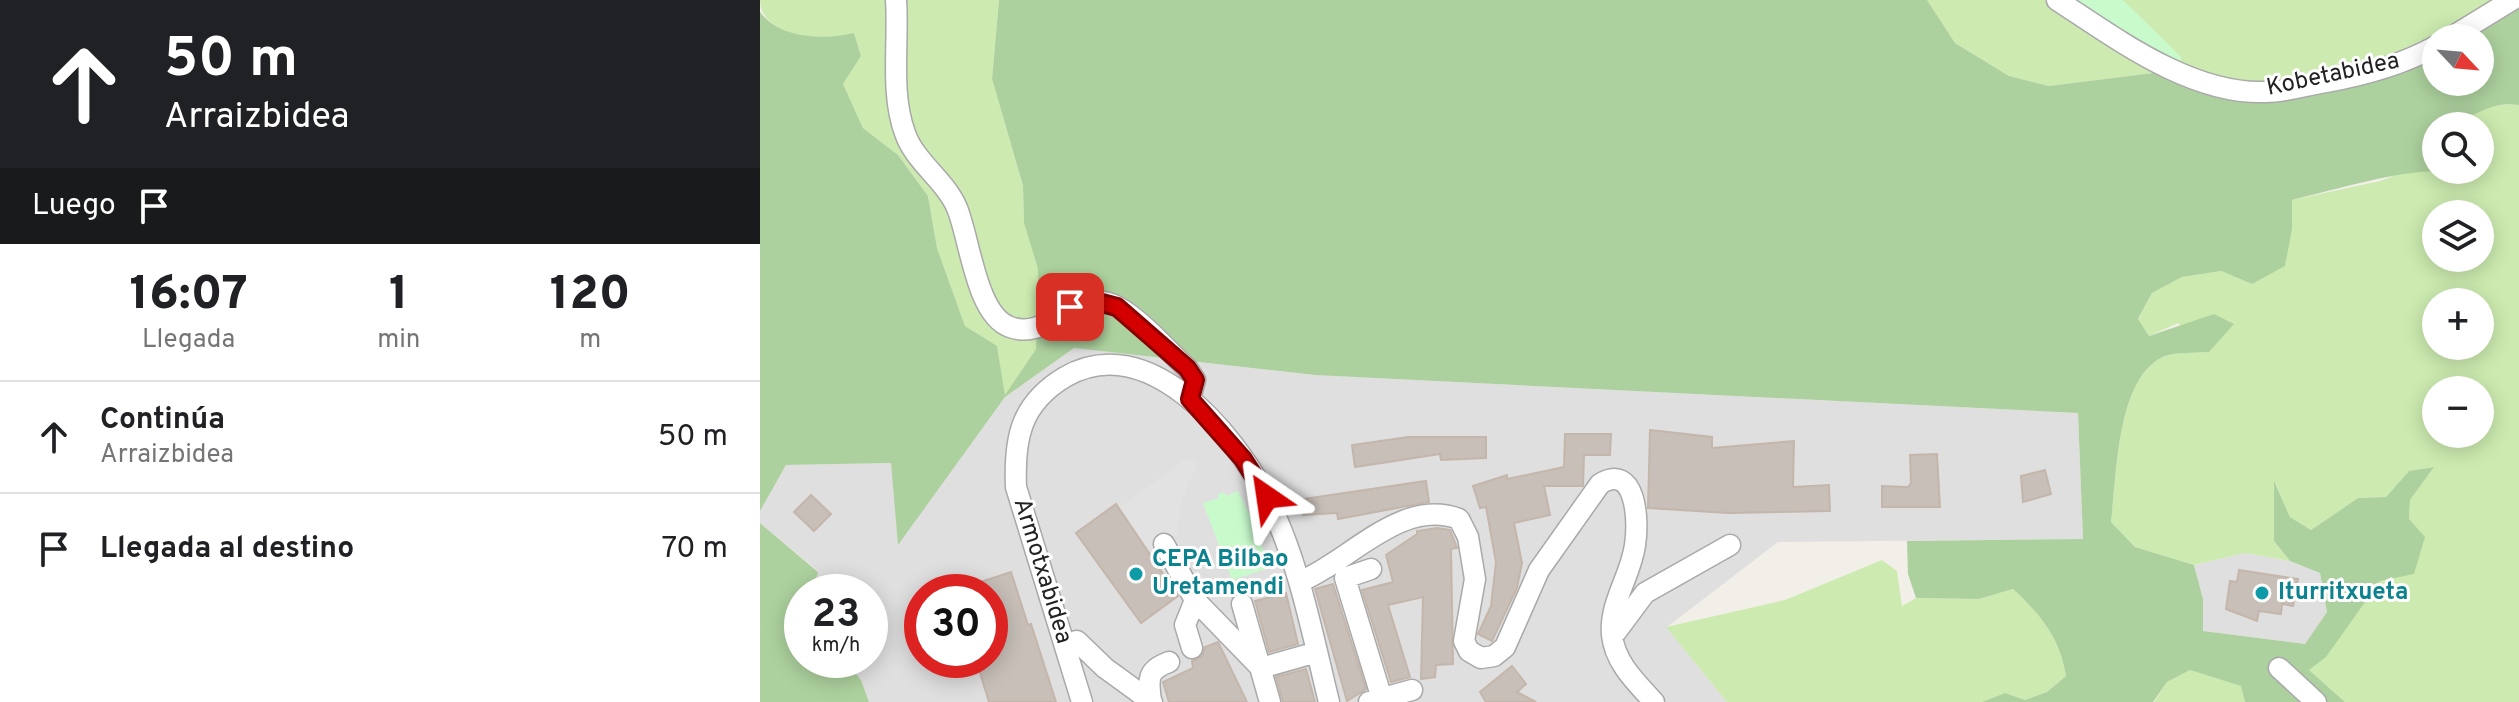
<!DOCTYPE html>
<html lang="es">
<meta charset="utf-8">
<style>
:root{--surface:#fff;--page:#f2f2f2;--text:#202124;--muted:#757577;--line:#e0e0e0}
body{margin:0;font-family:Overpass,sans-serif;background:var(--page);color:var(--text);height:100vh;display:flex;flex-direction:column;font-size:30px;white-space:nowrap}
*{box-sizing:border-box;margin:0}
p{font-size:26px;color:var(--muted)}
.icon{flex:none;width:44px;height:44px;fill:none;stroke:currentColor;stroke-width:2;stroke-linecap:round;stroke-linejoin:round}
.map{position:relative;flex:1;overflow:hidden}
.drawer{display:flex;flex-direction:column;background:var(--surface);width:760px}
.drawer>*{flex:none}
.hud{background:#202124;color:#fff;overflow:hidden}
.needle{width:52px;rotate:116deg}
.fabs{position:absolute;left:1662px;top:24px;display:grid;gap:16px}
.fabs a{display:grid;place-items:center;width:72px;height:72px;border-radius:50%;background:var(--surface);box-shadow:0 4px 20px #0003;font-size:40px}
.speed{position:absolute;left:24px;top:574px;display:flex;gap:16px;font-size:40px;font-weight:700;text-align:center}
.speed>*{display:grid;place-content:center;width:104px;height:104px;border-radius:50%;background:var(--surface);box-shadow:0 4px 20px #0003;line-height:1}
.speed small{font-size:20px;font-weight:400}
.speed .limit{border:12px solid #d22;background:#fff;color:#111}
.pin{position:absolute;display:grid;place-items:center;width:68px;height:68px;color:#fff;margin:-34px;border-radius:16px;box-shadow:0 4px 12px #0006}
.me{position:absolute;width:88px;margin:-44px;rotate:328deg;stroke-linejoin:round;filter:drop-shadow(0 0 6px #0008)}
.turn{display:flex;align-items:center;gap:28px;height:168px;padding:0 32px;font-size:36px}
.turn .icon{width:104px;height:104px;stroke-width:2.5}
.turn b{display:block;font-size:56px;line-height:68px}
.then{display:flex;align-items:center;height:76px;padding:0 32px;background:#0003;gap:16px;font-size:30px}
.eta{display:flex;justify-content:space-evenly;align-items:center;height:136px;text-align:center}
.eta b{font-size:48px;font-weight:800;line-height:56px}
ul{padding:0;list-style:none}
li{display:flex;align-items:center;gap:24px;height:112px;padding:0 32px;border-top:2px solid var(--line)}
li div{flex:1}
li b{display:block;font-size:30px}
li em{font-style:normal}
main{display:flex;flex:1;min-height:0}
.map>svg:first-child{display:block}
.residential{fill:#e0dfdf;fill-rule:evenodd}
.grass{fill:#cdebb0;fill-rule:evenodd}
.forest{fill:#add19e}
.park{fill:#c8facc}
.parking{fill:#e2e2e2}
.building{fill:#c7bfb8;stroke:#c4b6ab;stroke-width:2}
.lines{fill:none;stroke-linecap:round;stroke-linejoin:round}
.minor-casing{stroke:#a9a9a9;stroke-width:23}
.minor{stroke:#fff;stroke-width:20}
.route-casing{stroke:#8a0000;stroke-width:20}
.route{stroke:#d40000;stroke-width:14}
.culture-dot{fill:#0f9aa8;stroke:#fff;stroke-width:3}
.labels{text-anchor:middle;dominant-baseline:central;stroke-width:6;stroke-linejoin:round;paint-order:stroke}
.street-label{font-size:24px;fill:#222;stroke:#fff}
.culture-label{font-size:24px;font-weight:bold;fill:#0d838f;stroke:#fff;text-anchor:start}
</style>
<main>
<section class="drawer">
<div class="hud">
<div class="turn"><svg class="icon" aria-label="ahead" viewBox="0 0 24 24"><path d="M12 20V5M6 11l6-6 6 6"/></svg><div><b>50 m</b>Arraizbidea</div></div>
<div class="then">Luego<svg class="icon" aria-label="arrive" viewBox="0 0 24 24"><path d="M6 21V4h12l-3 4 3 4H6"/></svg></div>
</div>
<div class="eta">
<div><b>16:07</b><p>Llegada</p></div>
<div><b>1</b><p>min</p></div>
<div><b>120</b><p>m</p></div>
</div>
<ul>
<li><svg class="icon" aria-label="ahead" viewBox="0 0 24 24"><path d="M12 20V5M6 11l6-6 6 6"/></svg><div><b>Continúa</b><p>Arraizbidea</p></div><em>50 m</em></li>
<li><svg class="icon" aria-label="arrive" viewBox="0 0 24 24"><path d="M6 21V4h12l-3 4 3 4H6"/></svg><div><b>Llegada al destino</b></div><em>70 m</em></li>
</ul>
</section>
<div class="map">
<svg width="1759" height="702" viewBox="0 0 1759 702">
<rect width="100%" height="100%" fill="#f2efe9"/>
<path class="residential" d="M314,348L555,375L1318,413L1323,539L1018,542L907,627L967,702H109L101,680L85,660H110V592H52L58,571L0,523V511L26,465L131,463L139,543L245,397ZM162,592H230V660H162Z
M1485,553L1530,561L1560,573L1567,612L1545,644L1442,631L1443,599L1434,565Z"/>
<path class="grass" d="M0,0H239L232,79L263,187L264,223L278,268L276,349L245,397L237,347L205,326L177,248L168,196L138,155L103,128L83,84L101,56L94,33C85,35 72,40 63,39C38,37 0,28 0,0Z
M1167,0H1316L1413,68L1355,0H1731L1691,27L1625,59L1578,68L1506,92L1417,70L1289,86L1249,76L1195,43Z
M1753,104L1759,105V702H1585L1549,670L1620,581L1649,519L1650,500L1673,467L1649,471L1626,497L1598,498L1551,530L1530,517L1515,483L1514,541L1530,561L1485,553L1434,565L1375,547L1351,522C1357,477 1356,376 1405,356C1417,352 1436,353 1449,352L1418,323L1389,336L1378,320L1392,293L1422,277L1461,271L1492,284L1532,229V200L1620,181L1647,171L1720,170V126H1694L1726,107ZM1676,214H1720V258H1676ZM1676,302H1720V346H1676ZM1676,390H1720V434H1676Z
M1122,560L1137,571L1142,606L1156,598L1219,599L1253,589C1281,615 1300,638 1306,676L1287,692L1265,700L1245,693L1222,702H967L906,627L1025,600Z
M1430,670L1482,686L1485,702H1394L1407,682Z"/>
<path class="forest" d="M239,0H1167L1195,43L1249,76L1289,86L1417,70L1446,83L1588,85L1643,73L1676,56V82H1720V38H1710L1759,6V105C1726,99 1705,126 1676,126V170L1680,171C1635,171 1578,189 1532,200V229L1525,266L1492,284L1461,271L1422,277L1392,293L1378,319L1389,336L1454,314L1474,324L1449,352C1436,353 1417,352 1405,356C1356,376 1357,477 1351,522L1375,547L1434,565L1443,599V631L1545,644L1567,612L1560,573L1530,561L1514,541V481L1530,517L1551,530L1598,498L1626,497L1649,471L1674,467L1650,500L1649,519L1665,537L1654,574L1620,581L1566,657L1549,670L1585,702H1485L1481,686L1430,670L1407,682L1393,702H1222L1245,693L1265,700L1287,692L1306,676C1300,638 1281,615 1253,589L1219,599L1156,598L1148,574L1147,541L1323,539L1318,413L555,375L314,348L245,397L138,545L131,463L26,465L0,511V12C21,39 63,40 94,33L101,56L83,84L103,128L138,155L168,196L177,248L205,326L237,346L245,395L276,349L278,269L264,223L263,186L232,79Z
M0,523L58,572L52,592H42V660H85L101,680L109,702H0Z"/>
<path class="park" d="M1317,0H1363L1422,58L1417,67Z
M478,491L496,527L509,568L472,580L443,503L459,498L458,494L464,492L466,496Z"/>
<path class="parking" d="M427,458L437,464L420,505L418,533L392,554L359,508Z"/>
<path class="building" d="M890,430L952,437V448L1034,441L1033,487L1069,485L1070,511L969,513L888,508Z
M805,434H851L850,455H824L823,486H784L790,515L754,523L762,563L757,588L732,641L718,634L731,606L736,562L726,507L720,508L713,486L747,475V479L804,467Z
M648,437H726V458L681,460L680,454L595,467L592,445Z
M1177,454L1180,507H1122V486L1148,487L1151,483L1150,455Z
M1285,470L1291,494L1263,502L1261,476Z
M666,481L669,502L578,519L577,513L543,515V499Z
M51,495L71,514L54,531L34,512Z
M356,504L418,596L381,623L316,533Z
M677,528L690,530L697,548L691,549L693,664L676,665L675,677L661,679L663,597L628,605L650,677L631,682L602,590L633,582L626,555L657,534V531Z
M1479,570L1538,579L1533,606L1522,604L1521,614L1499,611L1497,621L1466,609L1470,581L1477,582Z
M251,572L268,625L271,624L296,702H229L216,660H230V592L199,589Z
M573,584L606,689L587,701L555,589Z
M526,593L538,644L509,652L495,601Z
M458,642L487,702H409L403,682L433,668L432,661L442,656L445,647Z
M752,666L766,684L757,692L776,702H726L720,692Z
M546,669L555,702H523L516,677Z"/>
<g class="lines">
<g class="minor-casing">
<path id="minor" d="M136,0C139,43 130,93 145,133C154,161 186,181 197,208C210,239 216,315 250,327C290,342 317,284 358,307C383,321 406,349 427,368L435,380L430,399
M1297,0C1357,39 1431,95 1506,92C1526,92 1547,85 1566,82C1605,75 1642,65 1676,46
M1690,38L1752,0
M404,544L435,600L501,668
M611,569L585,578L623,702
M539,582C589,562 641,497 699,519L708,537L715,579L704,641L709,651L721,658L734,656L745,647L779,570L840,484C876,462 879,520 875,545C871,576 849,603 852,635C855,663 876,682 894,702
M482,604L510,702
M856,632L885,593L970,545
M305,644L317,641L345,668L392,702
M432,648L425,625L435,600
M501,668L557,652
M1519,668L1556,702
M391,701C388,679 387,670 409,662
M322,702L256,487C254,439 260,404 305,377C387,329 474,432 507,498C539,561 552,633 569,702
M609,702L652,690"/>
</g>
<use href="#minor" class="minor"/>
</g>
<g class="lines">
<g class="route-casing">
<path id="route" d="M310,307L334,301L357,307L427,368L435,380L430,399L483,459L507,497"/>
</g>
<use href="#route" class="route"/>
</g>
<g class="culture-dot">
<circle cx="376" cy="574" r="8"/>
<circle cx="1502" cy="593" r="8"/>
</g>
<g class="labels">
<g class="street-label">
<text transform="translate(1573 75) rotate(-12)">Kobetabidea</text>
<text transform="translate(282 571) rotate(73)">Armotxabidea</text>
</g>
<g class="culture-label">
<text x="392" y="560">CEPA Bilbao<tspan x="392" dy="28">Uretamendi</tspan></text>
<text x="1518" y="593">Iturritxueta</text>
</g>
</g>
</svg>
<div class="fabs">
<a><svg class="needle" viewBox="-14 -14 28 28"><path d="M0-13l5 13h-10z" fill="#e53935"/><path d="M0 13l5-13h-10z" fill="#757577"/></svg></a>
<a><svg class="icon" aria-label="search" viewBox="0 0 24 24"><circle cx="10" cy="10" r="6"/><path d="M15 15l6 6"/></svg></a>
<a><svg class="icon" aria-label="layers" viewBox="0 0 24 24"><path d="M12 4l9 5-9 5-9-5zM3 14l9 5 9-5"/></svg></a>
<a>+</a>
<a>−</a>
</div>
<div class="speed"><div>23<small>km/h</small></div><div class="limit">30</div></div>
<div class="pin" style="left:310px;top:307px;background:#d93025"><svg class="icon" aria-label="arrive" viewBox="0 0 24 24"><path d="M6 21V4h12l-3 4 3 4H6"/></svg></div>
<svg class="me" style="left:507px;top:497px" viewBox="-20 -20 40 40"><path d="M0-17L14 15 0 8-14 15z" fill="#d40000" stroke="#fff" stroke-width="4"/></svg>
</div>
</main>
